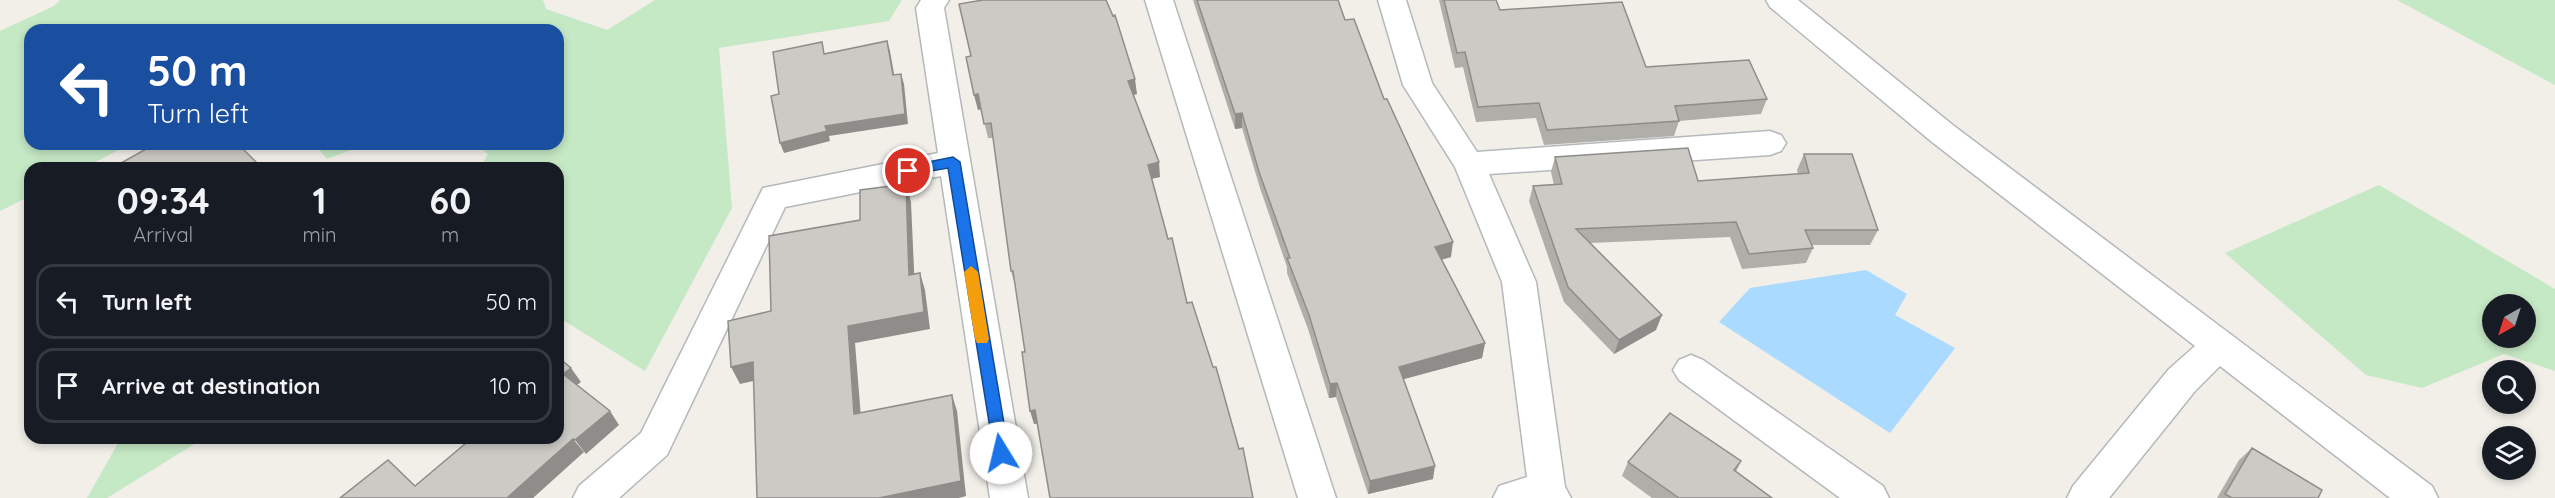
<!DOCTYPE html>
<style>
:root{--surface:#171b24;--page:#242831;--text:#f1f3f6;--muted:#9ea1a6;--line:#363941}
body{margin:0;font-family:Quicksand,sans-serif;background:var(--page);color:var(--text);height:100vh;display:flex;flex-direction:column;font-size:22px;white-space:nowrap}
*{box-sizing:border-box;margin:0}
p{font-size:20px;color:var(--muted)}
.icon{flex:none;width:33px;height:33px;fill:none;stroke:currentColor;stroke-width:2;stroke-linecap:round;stroke-linejoin:round}
.map{position:relative;flex:1;overflow:hidden}
.panel{position:absolute;left:24px;top:162px;width:540px;height:282px;display:flex;flex-direction:column;background:var(--surface);border-radius:18px;box-shadow:0 3px 9px #0003}
.panel>*{flex:none}
.hud{position:absolute;left:24px;top:24px;width:540px;height:126px;border-radius:18px;box-shadow:0 3px 9px #0003;background:#1a4fa0;color:#fff;overflow:hidden}
.needle{width:39px;rotate:219deg}
.buttons{position:absolute;left:2482px;top:294px;display:grid;gap:12px}
.buttons a{display:grid;place-items:center;width:54px;height:54px;border-radius:50%;background:var(--surface);box-shadow:0 3px 9px #0003;font-size:30px}
.pin{position:absolute;display:grid;place-items:center;width:51px;height:51px;color:#fff;margin:-26px;border:3px solid #fff;border-radius:50%;box-shadow:0 2px 6px #0007}
.me{position:absolute;width:66px;margin:-33px;rotate:351deg;stroke-linejoin:round;filter:drop-shadow(0 0 4px #0008)}
.turn{display:flex;align-items:center;gap:21px;height:126px;padding:0 24px;font-size:27px}
.turn .icon{width:78px;height:78px;stroke-width:2.5}
.turn b{display:block;font-size:42px;line-height:51px}
.eta{display:flex;justify-content:space-evenly;align-items:center;height:102px;text-align:center}
.eta b{font-size:36px;font-weight:800;line-height:42px}
ul{padding:0;list-style:none}
li{display:flex;align-items:center;gap:18px;height:75px;margin:0 12px 9px;padding:0 12px;border:3px solid var(--line);border-radius:18px}
li div{flex:1}
li b{display:block;font-size:22px}
li em{font-style:normal}
.map>svg:first-child{display:block}
.green{fill:#c5e8c5;fill-rule:evenodd}
.water{fill:#aadaff}
.lines{fill:none;stroke-linecap:round;stroke-linejoin:round}
.minor-casing{stroke:#b5b8bc;stroke-width:3}
.minor{fill:#fff;fill-rule:evenodd}
.wall{fill:#afaea9}
.shaded-wall{fill:#8f8d8a}
.building{fill:#cccac5;stroke:#8f8d8a;stroke-width:1.5}
.route{fill:#1a73e8;stroke:#114b97;stroke-width:1.5}
.slow{fill:#f59e0b}
</style>
<div class="map">
<svg width="2555" height="498" viewBox="0 0 2555 498">
<rect width="100%" height="100%" fill="#f1efe8"/>
<path class="green" d="M60,0H543L546,9L607,30L655,0H902L889,21L719,48L732,208L645,371L558,317V168H480L488,154L476,144H558V30H30V144H130L84,168H30V196L0,211V31L54,6Z
M2397,0H2555V85Z
M315,144H367L327,159Z
M2379,185L2555,289V371L2504,354L2422,388L2366,375L2225,253ZM2493,304H2526V338H2493Z
M121,438H204L107,498H87Z"/>
<path class="water" d="M1866,270L1907,294L1895,315L1955,348L1890,433L1719,322L1750,288Z"/>
<g class="lines">
<g class="minor-casing">
<path id="minor" d="M921,0H949L944,8L1028,498H990L941,176L785,207L667,455L619,498H573L579,486L641,433L763,188L938,153L916,8Z
M1145,0H1173L1336,498H1298Z
M1378,0H1406L1432,83L1477,152L1770,131L1781,135L1786,143L1781,151L1770,155L1489,174L1536,282L1565,487L1571,498H1493L1499,486L1527,477L1502,282L1455,167L1403,85Z
M1766,0H1798L1954,126L2432,486L2438,498H2390L2220,366L2195,391L2109,498H2067L2073,486L2169,369L2195,346L1932,142L1770,7Z
M1691,355L1703,360L1883,486L1889,498H1840L1679,380L1673,370L1679,360Z"/>
</g>
<use href="#minor" class="minor"/>
</g>
<path class="wall" d="M1193,0H1338L1345,20L1384,99L1451,257L1441,260L1485,343L1482,358L1403,379L1433,479L1368,494L1336,397L1329,398L1308,329L1287,273V267L1260,188L1242,128L1235,129Z
M1439,0H1496L1500,10L1646,67L1767,99L1761,114L1679,121L1674,136L1544,145L1536,118L1476,122L1463,67L1455,68Z
M971,56L1137,94L1133,95L1160,177L1152,179L1168,239L1187,303L1253,498L1037,424H1034L1025,352L1016,285H1015L1011,271L993,138H988L981,109L978,110Z
M1804,154L1878,230L1870,245H1812L1813,248L1806,263L1742,269L1730,237L1590,243L1656,330L1614,354L1564,302L1529,201L1533,186L1554,185L1551,172L1555,157L1698,181L1798,174L1797,170Z
M2252,448L2318,498H2217L2239,460Z
M1741,461L1736,472L1772,498H1652L1622,476L1628,462Z"/>
<path class="shaded-wall" d="M887,41L890,51L896,85L893,75Z
M901,74L904,84L908,124L829,136L830,141L784,153L780,143Z
M1135,79L1137,94L1130,96L1128,81Z
M978,94L981,109L978,110L974,95Z
M1242,113V128L1235,129V114Z
M1159,162L1160,177L1150,179L1148,165Z
M906,184L911,202L915,292L909,275Z
M1453,242L1451,257L1432,262L1435,247Z
M920,273L925,290L930,329L855,343L862,430L854,414L848,326Z
M1662,315L1656,330L1614,354L1619,340Z
M1485,343L1482,358L1397,381L1399,367Z
M753,362L762,379L740,384L731,367Z
M571,368L581,382L573,388L563,374Z
M1337,383L1336,397L1329,398L1330,384Z
M952,395L957,411L966,496L959,498H879Z
M1035,410L1038,423L1034,424L1030,411Z
M610,411L619,425L586,454L575,440Z
M573,439L584,452L533,498H507Z
M1435,466L1433,479L1368,494L1370,481Z"/>
<path class="building" d="M983,0H1106L1113,16L1115,15L1135,79L1128,81L1159,162L1148,165L1168,239L1172,238L1187,303L1192,302L1213,367H1216L1239,449L1243,448L1253,498H1050L1035,410L1030,411L1022,352H1025L1013,271H1011L991,123L984,124L978,94L974,95L966,57L971,56L959,4Z
M1197,0H1338L1345,20L1354,19L1384,99H1387L1453,242L1435,247L1485,343L1399,367L1435,466L1370,481L1337,383L1330,384L1309,315L1287,258H1290L1259,172L1242,113L1235,114Z
M1444,0H1496L1500,10L1622,2L1646,67L1749,60L1767,99L1675,106L1679,121L1547,130L1539,103L1478,107L1465,52L1457,53Z
M887,41L893,75L901,74L905,114L825,126L827,131L780,143L771,96L779,94L773,52L822,42L824,54Z
M155,144H238L262,168H112Z
M1688,148L1698,181L1809,173L1804,154H1852L1878,230H1805L1813,248L1749,254L1736,222L1576,229L1662,315L1619,340L1568,287L1533,186L1562,184L1555,157Z
M906,184L909,275L920,273L924,312L848,326L854,414L952,395L961,481L879,498H757L753,362L731,367L728,321L771,311L769,236L860,220V190Z
M558,357L571,368L563,374L610,411L575,440L573,439L507,498H340L388,460L415,486L472,438H558Z
M1670,413L1741,461L1734,470L1772,498H1679L1628,462Z
M2252,448L2322,490L2318,498H2232L2225,494Z"/>
<path class="route" d="M953,157L960,162L1009,453L1006,458L1001,460L996,458L994,453L948,168L908,175L902,171L908,166Z"/>
<path class="slow" d="M971,266L978,272L989,339L987,343H977L975,339L964,272Z"/>
</svg>
<div class="buttons">
<a><svg class="needle" viewBox="-14 -14 28 28"><path d="M0-13l5 13h-10z" fill="#e53935"/><path d="M0 13l5-13h-10z" fill="#9ea1a6"/></svg></a>
<a><svg class="icon" aria-label="search" viewBox="0 0 24 24"><circle cx="10" cy="10" r="6"/><path d="M15 15l6 6"/></svg></a>
<a><svg class="icon" aria-label="layers" viewBox="0 0 24 24"><path d="M12 4l9 5-9 5-9-5zM3 14l9 5 9-5"/></svg></a>
</div>
<div class="pin" style="left:908px;top:171px;background:#d93025"><svg class="icon" aria-label="arrive" viewBox="0 0 24 24"><path d="M6 21V4h12l-3 4 3 4H6"/></svg></div>
<svg class="me" style="left:1001px;top:453px" viewBox="-20 -20 40 40"><circle r="19" fill="#fff"/><path d="M0-13L10 11 0 6-10 11z" fill="#1a73e8"/></svg>
<div class="hud">
<div class="turn"><svg class="icon" aria-label="left" viewBox="0 0 24 24"><path d="M17 20v-9H6M10 6l-5 5 5 5"/></svg><div><b>50 m</b>Turn left</div></div>
</div>
<section class="panel">
<div class="eta">
<div><b>09:34</b><p>Arrival</p></div>
<div><b>1</b><p>min</p></div>
<div><b>60</b><p>m</p></div>
</div>
<ul>
<li><svg class="icon" aria-label="left" viewBox="0 0 24 24"><path d="M17 20v-9H6M10 6l-5 5 5 5"/></svg><div><b>Turn left</b></div><em>50 m</em></li>
<li><svg class="icon" aria-label="arrive" viewBox="0 0 24 24"><path d="M6 21V4h12l-3 4 3 4H6"/></svg><div><b>Arrive at destination</b></div><em>10 m</em></li>
</ul>
</section>
</div>
